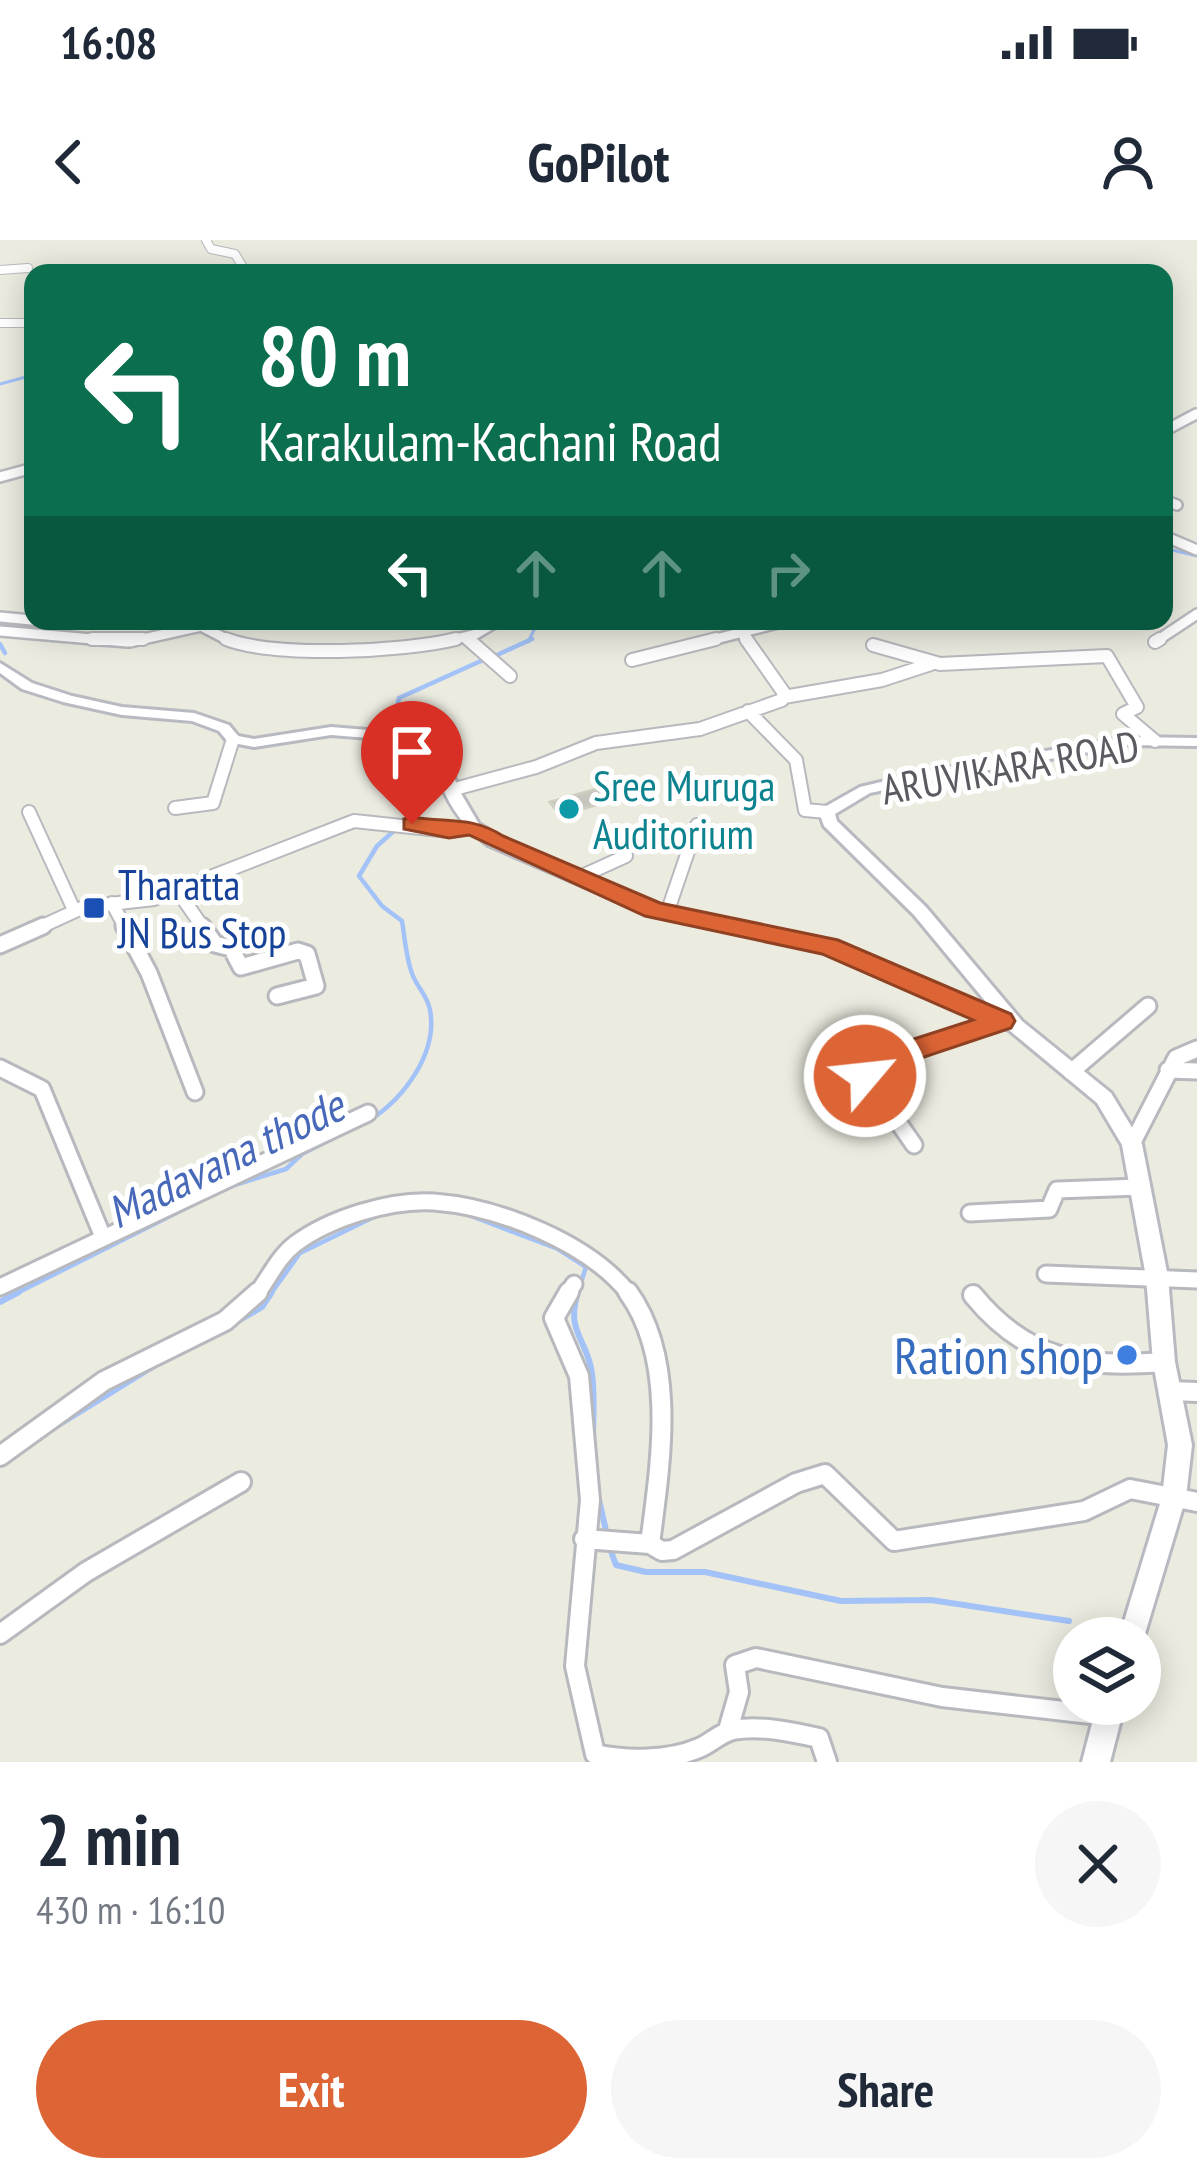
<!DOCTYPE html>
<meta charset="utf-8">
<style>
:root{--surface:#fff;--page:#f6f6f7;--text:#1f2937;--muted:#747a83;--accent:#dc6435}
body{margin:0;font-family:"PT Sans Narrow",sans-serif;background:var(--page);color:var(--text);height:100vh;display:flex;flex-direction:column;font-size:45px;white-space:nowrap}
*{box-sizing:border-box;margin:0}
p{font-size:39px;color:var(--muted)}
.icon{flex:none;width:66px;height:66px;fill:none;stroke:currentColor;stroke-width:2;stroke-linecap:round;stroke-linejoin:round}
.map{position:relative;height:1522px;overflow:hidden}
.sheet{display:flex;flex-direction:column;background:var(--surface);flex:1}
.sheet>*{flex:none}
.banner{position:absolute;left:24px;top:24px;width:1149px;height:366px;border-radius:24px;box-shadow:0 6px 30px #0003;background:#0b6e4f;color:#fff;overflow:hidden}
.controls{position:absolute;left:1053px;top:1377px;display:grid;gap:24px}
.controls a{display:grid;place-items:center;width:108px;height:108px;border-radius:50%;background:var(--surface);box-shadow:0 6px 30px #0003;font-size:60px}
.pin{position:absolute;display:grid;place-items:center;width:102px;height:102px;color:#fff;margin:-123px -51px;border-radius:50% 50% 50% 0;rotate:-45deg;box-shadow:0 0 12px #0007}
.pin .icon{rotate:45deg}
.me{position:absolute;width:132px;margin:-66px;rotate:62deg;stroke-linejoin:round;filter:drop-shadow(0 0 9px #0008)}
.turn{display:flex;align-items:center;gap:42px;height:252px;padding:0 36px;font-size:54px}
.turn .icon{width:156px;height:156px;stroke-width:2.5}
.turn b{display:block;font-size:84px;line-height:102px}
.lanes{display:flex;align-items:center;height:114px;padding:0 36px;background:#0003;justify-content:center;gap:60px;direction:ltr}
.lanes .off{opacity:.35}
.round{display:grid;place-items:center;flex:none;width:126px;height:126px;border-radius:63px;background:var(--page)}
.head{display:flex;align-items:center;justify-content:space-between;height:204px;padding:0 36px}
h1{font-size:72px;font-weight:700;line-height:90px}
.action{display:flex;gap:24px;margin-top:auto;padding:24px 36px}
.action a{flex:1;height:138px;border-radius:72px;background:var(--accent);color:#fff;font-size:48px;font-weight:700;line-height:138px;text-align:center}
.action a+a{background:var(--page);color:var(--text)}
.status{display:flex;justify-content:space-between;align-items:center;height:84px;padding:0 60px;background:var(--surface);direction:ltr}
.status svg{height:33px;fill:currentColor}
header{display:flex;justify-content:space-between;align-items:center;height:156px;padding:0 36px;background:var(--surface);font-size:54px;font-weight:700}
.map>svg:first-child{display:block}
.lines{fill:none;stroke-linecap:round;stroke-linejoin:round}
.stream-far2{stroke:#a3c2f8;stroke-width:3}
.stream-far1{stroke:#a3c2f8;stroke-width:4.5}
.stream{stroke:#a3c2f8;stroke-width:6}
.building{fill:#c6c5be;stroke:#cfcdbf;stroke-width:3}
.minor-far4-casing{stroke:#b8b9be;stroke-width:10}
.minor-far3-casing{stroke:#b8b9be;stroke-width:14}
.minor-far2-casing{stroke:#b8b9be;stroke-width:16}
.minor-far1-casing{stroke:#b8b9be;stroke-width:21}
.minor-casing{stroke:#b8b9be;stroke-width:24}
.secondary-casing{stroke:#b9bac1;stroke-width:6}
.minor-far4{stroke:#fff;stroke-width:8}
.minor-far3{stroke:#fff;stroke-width:9}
.minor-far2{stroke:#fff;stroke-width:12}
.minor-far1{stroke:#fff;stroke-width:15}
.minor{stroke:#fff;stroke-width:18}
.secondary{fill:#fff;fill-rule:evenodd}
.route{fill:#dc6435;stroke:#8f4122;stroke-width:3}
.culture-dot{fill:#0f9aa8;stroke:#fff;stroke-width:4.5}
.transit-dot{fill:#1a4fb4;stroke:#fff;stroke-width:4.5}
.shop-dot{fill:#3f7fe0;stroke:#fff;stroke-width:4.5}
.labels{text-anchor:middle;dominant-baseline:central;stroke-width:10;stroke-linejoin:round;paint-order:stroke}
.street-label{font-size:42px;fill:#595b60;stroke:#fff}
.culture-label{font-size:42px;fill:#0d838f;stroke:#fff;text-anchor:start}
.transit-label{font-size:42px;fill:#164399;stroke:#fff;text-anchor:start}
.water-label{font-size:45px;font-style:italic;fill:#4869b9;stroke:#fff}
.near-shop-label{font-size:51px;fill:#366cbe;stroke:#fff;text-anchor:end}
</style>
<div class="status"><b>16:08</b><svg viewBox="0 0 49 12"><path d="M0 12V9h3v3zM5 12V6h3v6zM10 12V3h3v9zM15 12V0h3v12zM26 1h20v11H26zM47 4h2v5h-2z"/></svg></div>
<header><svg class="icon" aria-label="back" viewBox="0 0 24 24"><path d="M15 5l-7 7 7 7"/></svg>GoPilot<svg class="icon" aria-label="person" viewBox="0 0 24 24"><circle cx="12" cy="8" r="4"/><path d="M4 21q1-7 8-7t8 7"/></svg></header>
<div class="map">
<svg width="1197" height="1522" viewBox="0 0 1197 1522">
<rect width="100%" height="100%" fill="#ebebe0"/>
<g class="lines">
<path class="stream-far2" d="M0,144L33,135
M1164,308L1197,316
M528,402L536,386L531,381"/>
<path class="stream-far1" d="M0,404L5,413
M101,405H125
M497,415L532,399
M450,529L459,520L457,513L395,475L399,458L483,420
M411,578L422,556L441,538
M370,880C404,858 438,813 430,770C428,757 418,748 413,736C406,719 405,699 402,681L382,666L359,636L377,606L395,590
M466,974L558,1009L586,1027L577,1055
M13,1055L228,947L286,929L302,914L359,885
M270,1055L300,1013L378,975"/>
<path class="stream" d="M578,1052C565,1093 588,1099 592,1134C595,1155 593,1179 593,1201
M0,1062L19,1052
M233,1084L262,1067L272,1052
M52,1189L154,1126
M599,1260L607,1295
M609,1306L616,1325L646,1332H705L841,1361L931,1360L1069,1381"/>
</g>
<path class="building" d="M597,549L607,562L560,575L550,562Z"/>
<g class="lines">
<g class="minor-far4-casing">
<path id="minor-far4" d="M206,0L211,9L235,14L244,29L276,33
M0,30L28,28
M0,83H33
M1191,177L1197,174"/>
</g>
<g class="minor-far3-casing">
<path id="minor-far3" d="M1164,191L1196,174
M0,237L33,228
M1164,260L1177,265
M1164,296L1197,310
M0,377L42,381
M733,381L748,402
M0,391L127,402
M466,397L471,402
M130,402L201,386L232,402
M444,402L476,394L498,381
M704,402L786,381
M1155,402L1197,374"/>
</g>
<g class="minor-far2-casing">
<path id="minor-far2" d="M92,399H143
M226,399C276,418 403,412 456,399
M468,399L510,436
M1155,402L1160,399
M873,405L940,424L1107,416L1137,467L1123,474L1155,501
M632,420L716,399
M784,457L882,440L931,424
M748,471L796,520L805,570L827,572
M451,550L536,527L596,503L700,489L782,460L784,453L746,399
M175,568L213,563L233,499
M29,572L74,670
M582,636L626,616
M177,650L204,689
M112,663L126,689
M667,673L697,585
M36,689L84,667L154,659L354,581L449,591L473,587"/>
</g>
<g class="minor-far1-casing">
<path id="minor-far1" d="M124,686L149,733L195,852
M202,686L215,704L231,708L241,727L298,711L307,714L316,746L277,756
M0,705L43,686
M0,828L42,849L103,997
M1168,830L1197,831
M1071,832L1148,766
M1132,904L1176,818L1197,809
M914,905L864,833L877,822L1002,781
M970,973L1049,969L1057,950L1140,947
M1046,1034L1197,1040
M0,1047L368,873
M256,1055C269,1038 278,1017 295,1004C330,978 391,959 434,962C499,967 590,1003 630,1055
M567,1055L574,1044"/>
</g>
<g class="minor-casing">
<path id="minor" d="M569,1052L554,1078L579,1136L590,1260L575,1426L595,1514C627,1521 669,1521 699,1508C711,1503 720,1493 733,1490C760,1485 792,1492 819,1498L827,1522
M973,1055C1027,1121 1082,1128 1164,1122
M1171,1151L1197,1152
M0,1216L104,1141L225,1081L258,1052
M584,1299L650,1304C660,1225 678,1121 628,1052
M650,1304L662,1311L673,1310L796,1243L825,1234L894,1301L1084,1271L1130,1249L1197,1262
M0,1394L86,1332L241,1242
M728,1490L739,1452L735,1425L756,1418L942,1457L1108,1476"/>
</g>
<g class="secondary-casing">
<path id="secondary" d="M0,423L32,443L72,456L122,467L194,473L229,485L238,496L254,499L331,487L428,495L443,508L459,550L479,584L500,597L658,665L834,702L991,768L914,675L824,586L819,572L821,569L860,547L927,531L1128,497L1197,498V506L1128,505L927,541L870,553L835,574L837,581L926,667L1022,781L1111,853L1142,904L1168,1037L1175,1122L1192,1205L1186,1257L1141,1407L1140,1398H1119L1162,1257L1168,1205L1153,1122L1146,1037L1122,905L1097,863L1009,790L824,711L648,674L488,605C466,589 451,570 441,544C435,528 433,513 419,502L331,495L254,507L228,502L219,491L192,481L122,475L63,462L22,449L0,433Z
M1097,1464H1125L1110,1522H1082Z"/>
</g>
<use href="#minor-far4" class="minor-far4"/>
<use href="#minor-far3" class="minor-far3"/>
<use href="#minor-far2" class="minor-far2"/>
<use href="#minor-far1" class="minor-far1"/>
<use href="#minor" class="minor"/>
<use href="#secondary" class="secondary"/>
</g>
<path class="route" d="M412,577C448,583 472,576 503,596L660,663L838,700L1011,774L1015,781L1011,788L888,829L875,844H854L850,836L867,814L973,780L822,714L645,676L469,595L449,598L404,589V579Z"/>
<circle class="culture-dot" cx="569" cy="569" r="12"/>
<rect class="transit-dot" x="82" y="656" width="24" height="24" rx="6"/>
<circle class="shop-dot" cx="1127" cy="1115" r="12"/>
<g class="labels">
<g class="street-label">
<text transform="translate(1010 527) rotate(-10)">ARUVIKARA ROAD</text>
</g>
<g class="culture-label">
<text x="593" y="545">Sree Muruga<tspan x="593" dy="48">Auditorium</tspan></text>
</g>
<g class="transit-label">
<text x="118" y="644">Tharatta<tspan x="118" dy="48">JN Bus Stop</tspan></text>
</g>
<g class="water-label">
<text transform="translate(225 918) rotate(-26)">Madavana thode</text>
</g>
<g class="near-shop-label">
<text x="1103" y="1115">Ration shop</text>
</g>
</g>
</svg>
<div class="controls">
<a><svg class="icon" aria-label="layers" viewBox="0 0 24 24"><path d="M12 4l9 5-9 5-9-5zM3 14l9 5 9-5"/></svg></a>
</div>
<div class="pin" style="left:412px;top:584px;background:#d93025"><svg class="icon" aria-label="arrive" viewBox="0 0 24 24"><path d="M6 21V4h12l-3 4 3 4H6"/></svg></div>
<svg class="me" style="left:865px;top:836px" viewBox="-20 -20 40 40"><circle r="17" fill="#dc6435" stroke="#fff" stroke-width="3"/><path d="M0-11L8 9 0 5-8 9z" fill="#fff"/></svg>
<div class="banner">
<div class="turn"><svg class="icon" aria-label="left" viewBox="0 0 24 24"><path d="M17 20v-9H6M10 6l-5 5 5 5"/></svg><div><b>80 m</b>Karakulam-Kachani Road</div></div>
<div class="lanes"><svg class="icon" aria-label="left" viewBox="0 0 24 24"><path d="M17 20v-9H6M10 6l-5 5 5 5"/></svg><svg class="icon off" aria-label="ahead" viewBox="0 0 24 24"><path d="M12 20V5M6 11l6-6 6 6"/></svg><svg class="icon off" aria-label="ahead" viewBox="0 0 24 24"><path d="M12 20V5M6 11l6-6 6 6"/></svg><svg class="icon off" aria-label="right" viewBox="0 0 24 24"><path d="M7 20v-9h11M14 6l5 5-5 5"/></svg></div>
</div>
</div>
<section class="sheet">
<div class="head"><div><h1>2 min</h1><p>430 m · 16:10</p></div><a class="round"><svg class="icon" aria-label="close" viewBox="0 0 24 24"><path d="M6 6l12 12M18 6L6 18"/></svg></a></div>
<div class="action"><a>Exit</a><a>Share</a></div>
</section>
